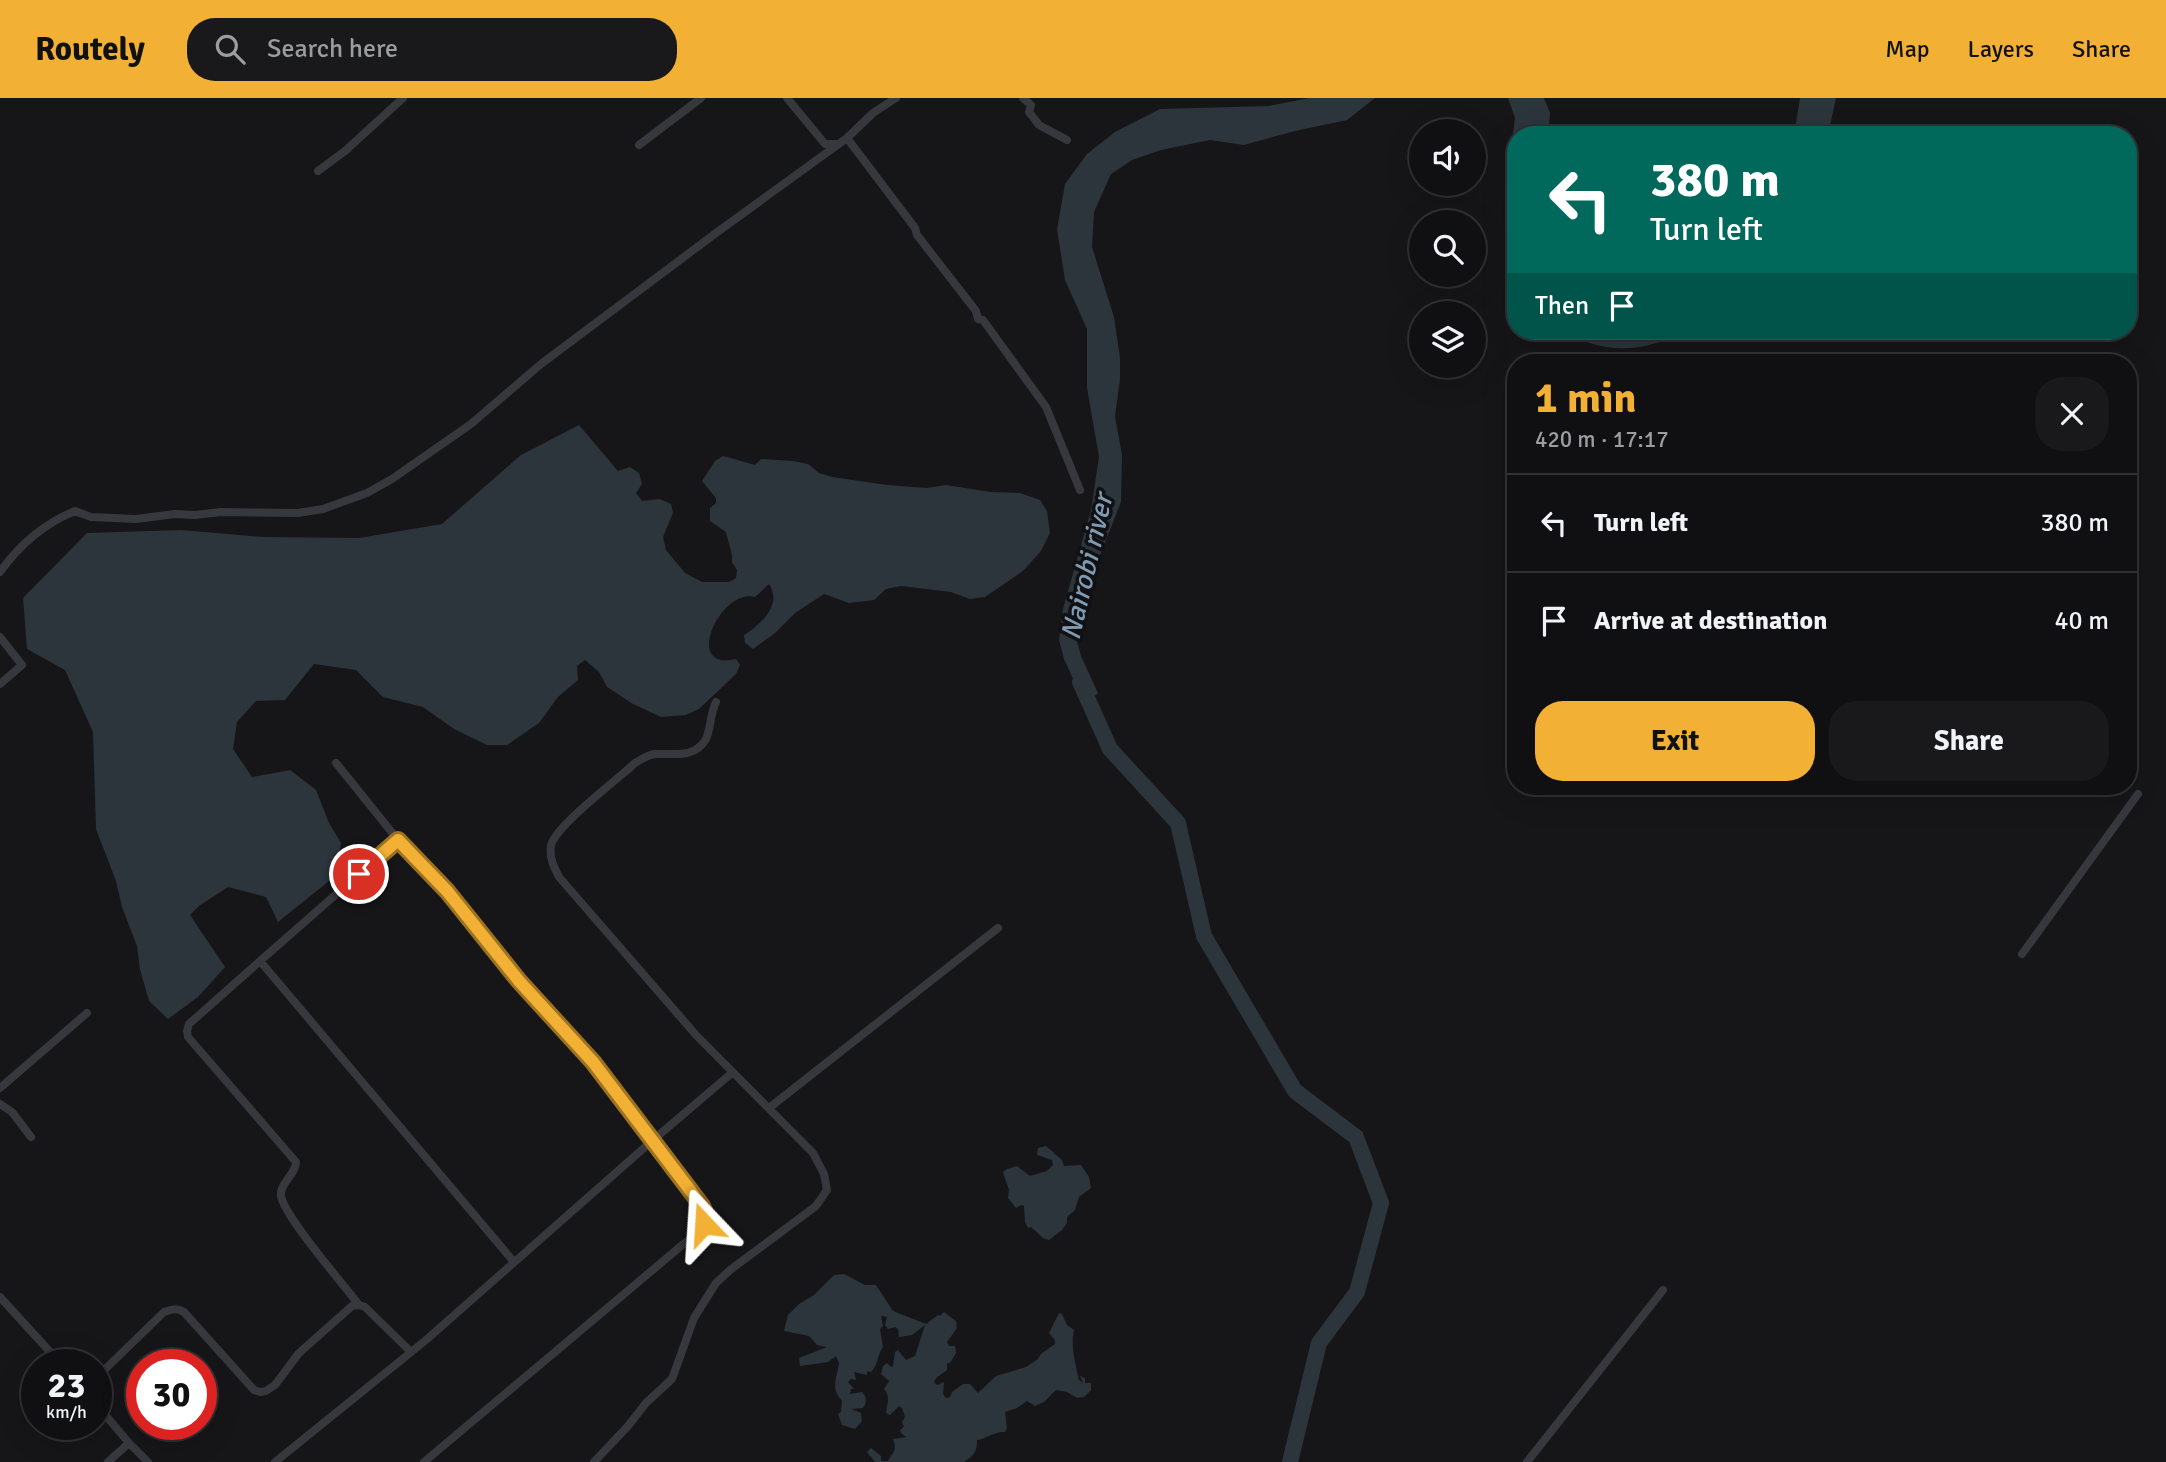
<!DOCTYPE html>
<meta charset="utf-8">
<style>
:root{--surface:#101012;--page:#19191b;--text:#f1f3f6;--muted:#9c9d9f;--line:#303032;--accent:#f2b134}
body{margin:0;font-family:Signika,sans-serif;background:var(--page);color:var(--text);height:100vh;display:flex;flex-direction:column;font-size:26px;white-space:nowrap}
*{box-sizing:border-box;margin:0}
p{font-size:23px;color:var(--muted)}
.icon{flex:none;width:38px;height:38px;fill:none;stroke:currentColor;stroke-width:2;stroke-linecap:round;stroke-linejoin:round}
.map{position:relative;flex:1;overflow:hidden}
.panel{position:absolute;left:1507px;top:256px;width:630px;height:441px;display:flex;flex-direction:column;background:var(--surface);border-radius:28px;box-shadow:0 7px 28px #0002,0 0 0 2px var(--line)}
.panel>*{flex:none}
.guide{position:absolute;left:1507px;top:28px;width:630px;height:214px;border-radius:28px;box-shadow:0 7px 28px #0002,0 0 0 2px var(--line);background:#00695c;color:#fff;overflow:hidden}
.buttons{position:absolute;left:1409px;top:21px;display:grid;gap:14px}
.buttons a{display:grid;place-items:center;width:77px;height:77px;border-radius:50%;background:var(--surface);box-shadow:0 7px 28px #0002,0 0 0 2px var(--line);font-size:35px}
.speed{position:absolute;left:21px;top:1251px;display:flex;gap:14px;font-size:35px;font-weight:700;text-align:center}
.speed>*{display:grid;place-content:center;width:91px;height:91px;border-radius:50%;background:var(--surface);box-shadow:0 7px 28px #0002,0 0 0 2px var(--line);line-height:1}
.speed small{font-size:18px;font-weight:400}
.speed .limit{border:10px solid #d22;background:#fff;color:#111}
.pin{position:absolute;display:grid;place-items:center;width:60px;height:60px;color:#fff;margin:-30px;border:4px solid #fff;border-radius:50%;box-shadow:0 2px 7px #0007}
.me{position:absolute;width:77px;margin:-38px;rotate:340deg;stroke-linejoin:round;filter:drop-shadow(0 0 5px #0008)}
.turn{display:flex;align-items:center;gap:24px;height:147px;padding:0 28px;font-size:32px}
.turn .icon{width:91px;height:91px;stroke-width:2.5}
.turn b{display:block;font-size:49px;line-height:60px}
.then{display:flex;align-items:center;height:66px;padding:0 28px;background:#0003;gap:14px;font-size:26px}
.round{display:grid;place-items:center;flex:none;width:74px;height:74px;border-radius:28px;background:var(--page)}
.summary{display:flex;align-items:center;justify-content:space-between;height:119px;padding:0 28px}
h1{font-size:42px;font-weight:700;line-height:52px;color:var(--accent)}
.button{display:flex;gap:14px;margin-top:auto;padding:14px 28px}
.button a{flex:1;height:80px;border-radius:28px;background:var(--accent);color:#111;font-size:28px;font-weight:700;line-height:80px;text-align:center}
.button a+a{background:var(--page);color:var(--text)}
ul{padding:0;list-style:none}
li{display:flex;align-items:center;gap:21px;height:98px;padding:0 28px;border-top:2px solid var(--line)}
li div{flex:1}
li b{display:block;font-size:26px}
li em{font-style:normal}
header{display:flex;align-items:center;gap:42px;box-sizing:border-box;height:98px;padding:0 35px;background:var(--accent);color:#111}
header strong{font-size:33px}
nav{display:flex;gap:38px;margin-inline-start:auto;font-size:24px}
.search{width:490px;height:63px;background:var(--page);display:flex;align-items:center;gap:18px;box-sizing:border-box;padding:0 24px;border-radius:28px;color:var(--muted);font-size:26px}
.map>svg:first-child{display:block}
.water{fill:#2c353c}
.lines{fill:none;stroke-linecap:round;stroke-linejoin:round}
.river{stroke:#2c353c;stroke-width:16}
.street{stroke:#37383d;stroke-width:8}
.route-casing{stroke:#9d7322;stroke-width:18}
.route{stroke:#f2b134;stroke-width:12}
.labels{text-anchor:middle;dominant-baseline:central;stroke-width:7;stroke-linejoin:round;paint-order:stroke}
.water-label{font-size:28px;font-style:italic;fill:#7f9bb3;stroke:#111113}
</style>
<header>
<strong>Routely</strong>
<div class="search"><svg class="icon" aria-label="search" viewBox="0 0 24 24"><circle cx="10" cy="10" r="6"/><path d="M15 15l6 6"/></svg>Search here</div>
<nav><a>Map</a><a>Layers</a><a>Share</a></nav>
</header>
<div class="map">
<svg width="2166" height="1364" viewBox="0 0 2166 1364">
<rect width="100%" height="100%" fill="#161618"/>
<path class="water" d="M1309,0H1375L1347,22L1295,33L1244,47L1210,42L1161,52L1132,62L1111,76L1094,114L1092,149L1114,219L1120,260V281L1115,318L1122,357L1121,404L1085,495L1075,536L1081,558L1098,595L1085,607L1064,561L1059,542L1063,511L1091,412L1099,359L1087,290V231L1065,182L1057,131L1065,86L1087,56L1115,34L1160,11L1269,8Z
M1508,0H1544L1550,15L1548,37H1516L1515,123L1508,74L1515,20Z
M1800,0H1836L1828,37H1794Z
M1563,233H1685C1644,255 1604,257 1563,233Z
M579,327L618,373L630,369L639,375L642,386L636,395L642,403L660,401L671,406L673,415L663,439L666,452L685,475L702,484H729L736,480L737,472L732,464V457L726,434L710,423V410L716,405V400L702,383L715,363L723,358L755,367L761,361L793,363L808,366L819,375L832,379L887,387L927,390L946,387L991,394L1020,395L1040,402L1047,413L1050,435L1041,453L1023,473L985,499L970,501L951,494L901,488L886,491L874,502L849,505L824,496L795,515L775,535L753,551L745,545L744,537C760,527 783,507 769,486L755,499C720,490 682,574 736,561L740,567L736,576L699,611L686,617L661,619L633,606L607,589L599,574L585,562L577,568L578,582L558,599L539,625L507,647H487L454,631L423,609L383,599L356,572L314,566L285,602L256,603L237,624L233,651L252,679L290,672L316,692L329,725L341,745L338,765L329,783L278,824L266,799L228,789L199,808L190,817L225,869L198,899L168,921L149,903L140,871L137,848L122,809L116,783L96,731L93,634L65,572L27,551L23,500L87,435L181,432L262,439L359,440L442,426L521,357Z
M1046,1048L1062,1062L1064,1068L1081,1067L1089,1079L1091,1090L1079,1099L1075,1112L1067,1119V1125L1062,1132L1049,1142L1043,1140L1031,1129L1028,1130L1025,1124L1024,1108L1021,1107L1016,1110L1008,1100L1009,1092L1003,1074L1007,1071L1017,1068L1030,1078L1047,1073L1053,1067L1052,1062L1037,1057L1038,1050Z
M844,1176L865,1187H876L893,1213L926,1226L938,1217L940,1218L944,1214L956,1223L957,1230L947,1244L949,1248H955L956,1255L950,1265H947V1272L936,1280L934,1285L938,1287L944,1284L943,1296L946,1300L950,1299L952,1294L963,1286H970L978,1295L996,1278L1026,1269L1038,1261L1041,1256L1055,1246V1242L1049,1235L1059,1215L1062,1216L1067,1227L1074,1232C1070,1247 1076,1268 1079,1282L1083,1285L1080,1278L1085,1280V1285H1091V1292L1084,1299L1077,1300L1067,1294L1056,1292L1044,1304L1035,1308L1027,1303L1017,1310L1005,1314L1007,1330L1005,1334C994,1333 986,1341 977,1342C977,1355 974,1357 964,1364H875L867,1354L871,1350L881,1358V1363H888C892,1354 898,1354 893,1341L906,1339L901,1335L900,1332L904,1329L902,1324L905,1319L902,1310L899,1308L890,1317L886,1315C887,1306 891,1299 884,1291L889,1283L881,1276L883,1268L887,1265L891,1269L893,1268L895,1254L898,1252L906,1262L915,1258L925,1227L912,1237L899,1239L898,1231L895,1229L888,1231L885,1227L887,1219L881,1218L883,1228L880,1231L883,1249C876,1259 879,1266 871,1274L867,1273V1277L854,1274L856,1282L851,1281L848,1284L854,1291H851L850,1296L862,1294C867,1299 867,1304 863,1310L851,1311L861,1315L862,1323L855,1331L842,1327L838,1316L841,1314L842,1303C830,1290 837,1280 839,1265L836,1258L828,1264L800,1268L799,1260L827,1249L817,1247L809,1238L784,1233L788,1217L799,1206L814,1197L834,1177Z"/>
<g class="lines">
<path class="river" d="M1080,584L1110,651L1178,725L1204,838L1295,993L1356,1039L1381,1105L1357,1194L1319,1245L1290,1364"/>
<path class="street" d="M787,0L825,46H837
M1023,0L1031,7L1029,14L1039,27L1067,42
M847,40L915,130L917,137L976,213L978,221L983,222L1046,309L1080,392
M639,47L701,0
M318,73L345,53L403,0
M0,474C20,446 43,426 75,413L91,419L136,421L175,416L195,417L221,414L298,415L323,411L367,395L392,381L471,326L541,266L716,135L847,40L873,15L896,0
M0,539L22,567L0,586
M336,665L398,742L447,793L519,883L593,964L702,1108C706,1118 705,1124 699,1133L424,1364
M398,742L260,863L514,1164
M2022,856L2138,696
M260,863L189,926L187,933L188,939L296,1064C296,1076 279,1086 281,1098C284,1118 344,1187 359,1207
M0,990L87,915
M0,1006L12,1014L31,1039
M769,1010L998,830
M0,1199L62,1267
M96,1280L164,1214C172,1211 177,1210 184,1214L254,1292L260,1294L266,1293L275,1287L299,1255L352,1208L359,1207L365,1209L411,1254
M96,1306L129,1345
M108,1364L129,1345L148,1364
M275,1364L426,1242L653,1042L733,974
M594,1364L628,1328L646,1305L672,1281L694,1220L716,1185L730,1172L816,1108L827,1092L824,1076L813,1055L696,937L559,779C554,769 549,760 551,748C554,729 617,682 635,665C642,661 647,657 655,656C673,655 695,661 706,641C711,630 710,616 716,604
M1527,1364L1663,1192"/>
</g>
<g class="lines">
<g class="route-casing">
<path id="route" d="M359,776L398,742L447,793L519,883L593,964L702,1108L706,1117L704,1126"/>
</g>
<use href="#route" class="route"/>
</g>
<g class="labels">
<g class="water-label">
<text transform="translate(1087 469) rotate(-77)">Nairobi river</text>
</g>
</g>
</svg>
<div class="buttons">
<a><svg class="icon" aria-label="sound" viewBox="0 0 24 24"><path d="M4 9h4l5-4v14l-5-4H4zM17 9q2 3 0 6"/></svg></a>
<a><svg class="icon" aria-label="search" viewBox="0 0 24 24"><circle cx="10" cy="10" r="6"/><path d="M15 15l6 6"/></svg></a>
<a><svg class="icon" aria-label="layers" viewBox="0 0 24 24"><path d="M12 4l9 5-9 5-9-5zM3 14l9 5 9-5"/></svg></a>
</div>
<div class="speed"><div>23<small>km/h</small></div><div class="limit">30</div></div>
<div class="pin" style="left:359px;top:776px;background:#d93025"><svg class="icon" aria-label="arrive" viewBox="0 0 24 24"><path d="M6 21V4h12l-3 4 3 4H6"/></svg></div>
<svg class="me" style="left:704px;top:1126px" viewBox="-20 -20 40 40"><path d="M0-17L14 15 0 8-14 15z" fill="#f2b134" stroke="#fff" stroke-width="4"/></svg>
<div class="guide">
<div class="turn"><svg class="icon" aria-label="left" viewBox="0 0 24 24"><path d="M17 20v-9H6M10 6l-5 5 5 5"/></svg><div><b>380 m</b>Turn left</div></div>
<div class="then">Then<svg class="icon" aria-label="arrive" viewBox="0 0 24 24"><path d="M6 21V4h12l-3 4 3 4H6"/></svg></div>
</div>
<section class="panel">
<div class="summary"><div><h1>1 min</h1><p>420 m · 17:17</p></div><a class="round"><svg class="icon" aria-label="close" viewBox="0 0 24 24"><path d="M6 6l12 12M18 6L6 18"/></svg></a></div>
<ul>
<li><svg class="icon" aria-label="left" viewBox="0 0 24 24"><path d="M17 20v-9H6M10 6l-5 5 5 5"/></svg><div><b>Turn left</b></div><em>380 m</em></li>
<li><svg class="icon" aria-label="arrive" viewBox="0 0 24 24"><path d="M6 21V4h12l-3 4 3 4H6"/></svg><div><b>Arrive at destination</b></div><em>40 m</em></li>
</ul>
<div class="button"><a>Exit</a><a>Share</a></div>
</section>
</div>
